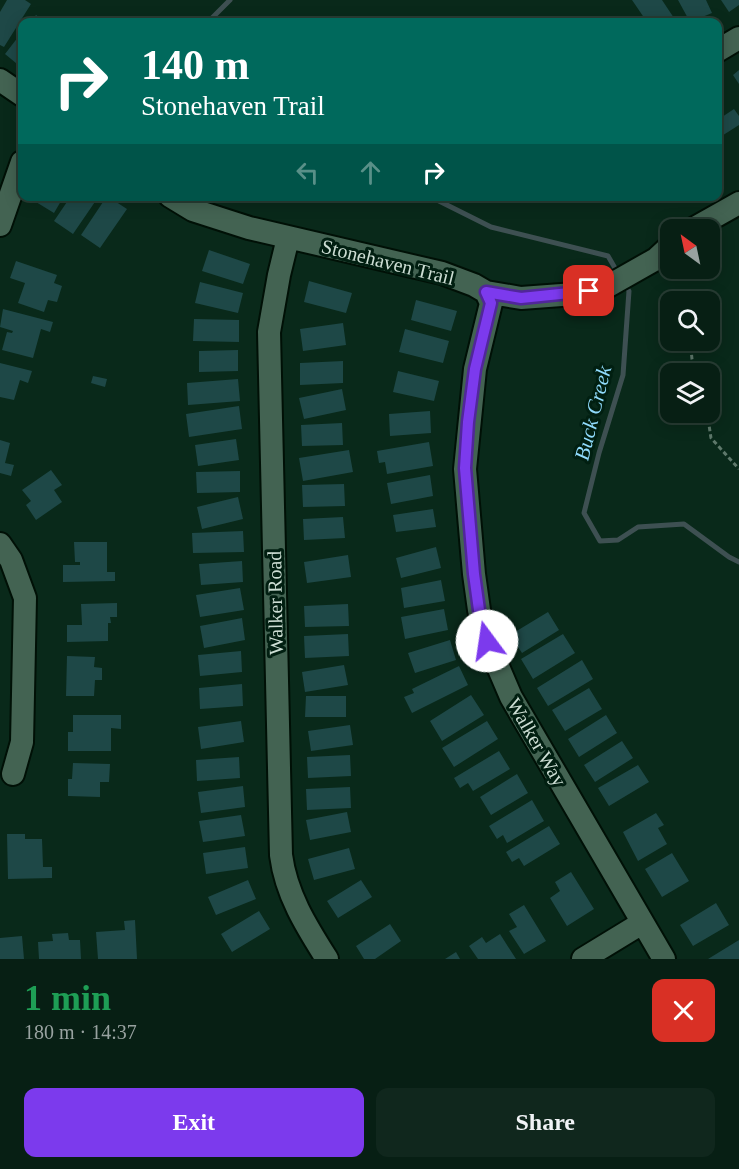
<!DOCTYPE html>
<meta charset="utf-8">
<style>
:root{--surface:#071f14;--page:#10271d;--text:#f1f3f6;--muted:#98a2a0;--line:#283d34;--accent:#7c3aed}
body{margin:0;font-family:Georgia,serif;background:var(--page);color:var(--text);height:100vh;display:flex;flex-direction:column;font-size:22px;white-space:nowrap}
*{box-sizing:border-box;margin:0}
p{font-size:20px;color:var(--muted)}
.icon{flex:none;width:33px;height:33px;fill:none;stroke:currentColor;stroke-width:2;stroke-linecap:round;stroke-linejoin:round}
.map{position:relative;height:959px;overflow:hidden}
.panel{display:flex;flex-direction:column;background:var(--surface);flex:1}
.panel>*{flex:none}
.top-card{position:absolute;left:18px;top:18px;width:704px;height:183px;border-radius:12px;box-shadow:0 3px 15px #0003,0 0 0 2px var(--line);background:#00695c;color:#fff;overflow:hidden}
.needle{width:39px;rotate:327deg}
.tools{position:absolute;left:660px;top:219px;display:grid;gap:12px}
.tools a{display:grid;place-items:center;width:60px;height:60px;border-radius:12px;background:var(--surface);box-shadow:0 3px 15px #0003,0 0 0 2px var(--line);font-size:30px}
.pin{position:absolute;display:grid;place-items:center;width:51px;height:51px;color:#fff;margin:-26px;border-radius:12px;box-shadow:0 3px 9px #0006}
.me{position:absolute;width:66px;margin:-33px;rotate:346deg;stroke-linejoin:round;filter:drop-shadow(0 0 4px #0008)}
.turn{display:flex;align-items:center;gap:21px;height:126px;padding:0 24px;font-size:27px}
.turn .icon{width:78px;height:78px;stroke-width:2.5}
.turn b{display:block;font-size:42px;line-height:51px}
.lanes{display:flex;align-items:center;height:57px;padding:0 24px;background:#0003;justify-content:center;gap:30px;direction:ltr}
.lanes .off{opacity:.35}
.round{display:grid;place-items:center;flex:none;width:63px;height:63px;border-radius:12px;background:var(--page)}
.head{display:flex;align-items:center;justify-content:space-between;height:102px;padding:0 24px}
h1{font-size:36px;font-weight:600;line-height:45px;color:#1e9e55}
.primary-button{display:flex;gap:12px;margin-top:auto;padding:12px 24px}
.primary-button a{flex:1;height:69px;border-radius:12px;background:var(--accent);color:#fff;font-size:24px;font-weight:600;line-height:69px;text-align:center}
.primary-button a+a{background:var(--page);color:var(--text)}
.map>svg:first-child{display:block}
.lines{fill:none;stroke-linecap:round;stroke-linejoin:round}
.stream{stroke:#3e5052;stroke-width:5}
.building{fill:#1e4847}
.minor-casing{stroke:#001006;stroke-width:26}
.path{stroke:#5e786b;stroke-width:3;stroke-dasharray:4.5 3;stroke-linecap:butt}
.minor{stroke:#436352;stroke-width:22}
.route-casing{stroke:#51269a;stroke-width:15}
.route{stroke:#7c3aed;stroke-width:10}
.labels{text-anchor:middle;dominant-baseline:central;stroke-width:6;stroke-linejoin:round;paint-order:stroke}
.street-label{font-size:20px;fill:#ccddd3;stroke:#011f11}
.water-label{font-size:21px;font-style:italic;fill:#90dbfc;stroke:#011f11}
</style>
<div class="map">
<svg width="739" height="959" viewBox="0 0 739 959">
<rect width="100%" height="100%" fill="#09291a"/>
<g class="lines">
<path class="stream" d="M208,22L230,0
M429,196L491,227L608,256L619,275
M624,283L629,291L623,375L599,453L584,513L600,541L618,540L638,527L684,524L729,557L739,562"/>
</g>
<path class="building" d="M7,0H25L31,4L4,47L0,45V12Z
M632,0H662L676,21L647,22Z
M678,0H706L712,13L690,22Z
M721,0H739V5L729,12Z
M36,15L46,22H30Z
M22,32V68L5,54Z
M739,70V84L733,75Z
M734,109L739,116V125L717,139V110L722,117Z
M39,196H64L54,213L36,202Z
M71,196H99L73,234L54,221Z
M107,196L127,209L100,248L81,235Z
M209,250L250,264L243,284L202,271Z
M16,261L57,275L54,283L62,286L57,302L48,300L44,312L18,303L25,283L10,278Z
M309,281L352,293L346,313L304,302Z
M200,282L243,293L238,313L195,303Z
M416,300L457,311L451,331L411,320Z
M3,309L53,322L50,332L41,329L33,358L2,350L7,332L12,333L13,331L0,327Z
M194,319L239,320V342L193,341Z
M343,323L346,345L303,351L300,329Z
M405,329L449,341L443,363L399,352Z
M238,350V371L199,372V351Z
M343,361V383L300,385V363Z
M0,363L32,371L28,383L20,380L14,400L0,397Z
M398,371L439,381L434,401L393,392Z
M93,376L107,379L105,387L91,383Z
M238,379L240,401L188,405L187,383Z
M342,389L346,410L304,419L299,398Z
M239,406L242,429L189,437L186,414Z
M430,411L431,433L390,436L389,414Z
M342,423L343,445L302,446L301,425Z
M236,439L239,460L198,466L195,445Z
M0,440L10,443L5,463L14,465L11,476L0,473Z
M429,442L433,466L387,474L385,462L379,463L377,451Z
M349,450L353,472L303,481L299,458Z
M51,470L62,485L54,490L62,502L36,520L26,505L31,501L22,490Z
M240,471V492L197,493L196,472Z
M430,475L433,496L391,504L387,483Z
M344,484L345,506L303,507L302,485Z
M238,497L243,519L202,529L197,507Z
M433,509L436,527L396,532L393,515Z
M343,517L345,538L304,540L303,519Z
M243,531L244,552L193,553L192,533Z
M74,542H107V572H115V581L63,582V565H80V562H75Z
M436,547L441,568L401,578L396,558Z
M348,555L351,577L307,583L304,562Z
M242,561L243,582L201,585L199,564Z
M441,580L445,601L404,608L401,588Z
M240,588L244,610L200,617L196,595Z
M117,603V617H110L111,623H108V641L67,642V625H82L81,604Z
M348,604L349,626L305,627L304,606Z
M444,609L448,630L405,639L401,617Z
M548,612L559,630L522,653L510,635Z
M242,618L245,640L204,648L200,626Z
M348,634L349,656L305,658L304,636Z
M563,634L575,653L533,679L521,659Z
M450,640L456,660L415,673L408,653Z
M241,651L242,672L200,676L198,655Z
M67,656L95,657L94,667L102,668V680H95L94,696H66Z
M582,660L593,679L548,706L537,688Z
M344,665L348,685L305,692L302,672Z
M459,666L468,685L412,713L404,697L414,693L412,689Z
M242,684L243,706L200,709L199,688Z
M589,688L602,709L565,731L552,710Z
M471,695L484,715L442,741L430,721Z
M306,696H346V717H305Z
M73,715H121V729L111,728V751H68V732H73Z
M606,715L617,733L579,757L568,739Z
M241,721L244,742L201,749L198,727Z
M487,721L498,739L454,767L442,748Z
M350,725L353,745L311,751L308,731Z
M622,741L633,758L595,782L584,765Z
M499,751L510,769L473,791L468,783L460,788L454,778Z
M350,755L351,776L308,778L307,757Z
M239,757L240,778L197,781L196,760Z
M73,763L110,764L109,782H100V797L68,796V779H72Z
M638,765L649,782L609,806L598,788Z
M517,774L528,793L491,815L480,797Z
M243,786L245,807L201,813L198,792Z
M350,787L351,808L307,810L306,789Z
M532,800L544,821L507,843L503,835L497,839L489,826Z
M347,812L351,832L310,840L306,820Z
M656,813L664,825L658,828L667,844L638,861L623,832Z
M241,815L245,836L203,842L199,821Z
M549,826L560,844L524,866L519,858L512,862L506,852Z
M7,834H25V839H42L43,867H52V878L8,879Z
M245,847L248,868L206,874L203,853Z
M349,848L355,869L314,880L308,859Z
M672,853L689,881L662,897L645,869Z
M571,872L594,909L567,926L550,898L560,891L555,882Z
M248,880L256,899L216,915L208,897Z
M361,880L372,897L338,918L327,901Z
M716,903L729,925L693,946L680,925Z
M524,905L546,941L524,954L509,931L517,927L509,914Z
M259,911L270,929L232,952L221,934Z
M135,920L137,959H98L96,932L125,930L124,921Z
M390,924L401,941L375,959H364L356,946Z
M68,933L69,940H80L81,959H39L38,942L53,941L52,934Z
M500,934L516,959H478L469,946L482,937L486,943Z
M22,936L24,959H0V938Z
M739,940V959H708Z
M456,952L460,959H445Z"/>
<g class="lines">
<g class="minor-casing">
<path id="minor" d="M717,51L739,38
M0,80L22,95
M170,196L193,210L249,228L442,273L474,285L486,292L521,298L575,294L603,289L656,259L670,246
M0,225L22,162
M691,230L739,203
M288,238L279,275L269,332L281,855C286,894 306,926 327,959
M486,292L491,303L475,369L465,469L474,574L479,610L487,641L511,697L664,959
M0,544L11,560L25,598L22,742L13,774
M583,959L642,923"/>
</g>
<path class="path" d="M690,340L692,359L696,374
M707,412L711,438L739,469"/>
<use href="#minor" class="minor"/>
</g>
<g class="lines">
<g class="route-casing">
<path id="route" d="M487,641L479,610L474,574L465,468L468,422L475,369L491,303L486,292L521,298L589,291"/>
</g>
<use href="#route" class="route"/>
</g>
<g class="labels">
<g class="street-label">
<text transform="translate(388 262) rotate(14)">Stonehaven Trail</text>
<text transform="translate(275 603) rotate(-91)">Walker Road</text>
<text transform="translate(537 742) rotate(60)">Walker Way</text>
</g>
<g class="water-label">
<text transform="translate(593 413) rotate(-76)">Buck Creek</text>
</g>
</g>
</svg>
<div class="tools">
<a><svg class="needle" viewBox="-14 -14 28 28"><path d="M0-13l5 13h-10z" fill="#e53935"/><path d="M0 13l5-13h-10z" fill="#98a2a0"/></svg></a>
<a><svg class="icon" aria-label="search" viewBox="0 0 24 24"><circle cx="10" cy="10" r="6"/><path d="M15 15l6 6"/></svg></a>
<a><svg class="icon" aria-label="layers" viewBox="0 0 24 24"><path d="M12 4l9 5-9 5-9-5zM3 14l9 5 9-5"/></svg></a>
</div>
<div class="pin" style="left:589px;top:291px;background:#d93025"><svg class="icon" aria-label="arrive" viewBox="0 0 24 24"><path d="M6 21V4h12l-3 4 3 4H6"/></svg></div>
<svg class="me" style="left:487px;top:641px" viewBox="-20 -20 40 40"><circle r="19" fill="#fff"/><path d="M0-13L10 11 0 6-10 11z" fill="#7c3aed"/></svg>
<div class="top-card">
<div class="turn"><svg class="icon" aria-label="right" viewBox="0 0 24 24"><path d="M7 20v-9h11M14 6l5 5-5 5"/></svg><div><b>140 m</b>Stonehaven Trail</div></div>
<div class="lanes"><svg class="icon off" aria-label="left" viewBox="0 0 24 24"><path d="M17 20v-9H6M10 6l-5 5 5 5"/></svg><svg class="icon off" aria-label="ahead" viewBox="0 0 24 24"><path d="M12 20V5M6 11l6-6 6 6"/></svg><svg class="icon" aria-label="right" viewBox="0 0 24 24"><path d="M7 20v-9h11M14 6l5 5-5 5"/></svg></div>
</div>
</div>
<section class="panel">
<div class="head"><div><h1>1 min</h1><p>180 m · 14:37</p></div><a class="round" style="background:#d93025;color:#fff"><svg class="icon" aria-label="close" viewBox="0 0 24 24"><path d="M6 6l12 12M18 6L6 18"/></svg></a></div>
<div class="primary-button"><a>Exit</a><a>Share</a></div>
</section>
